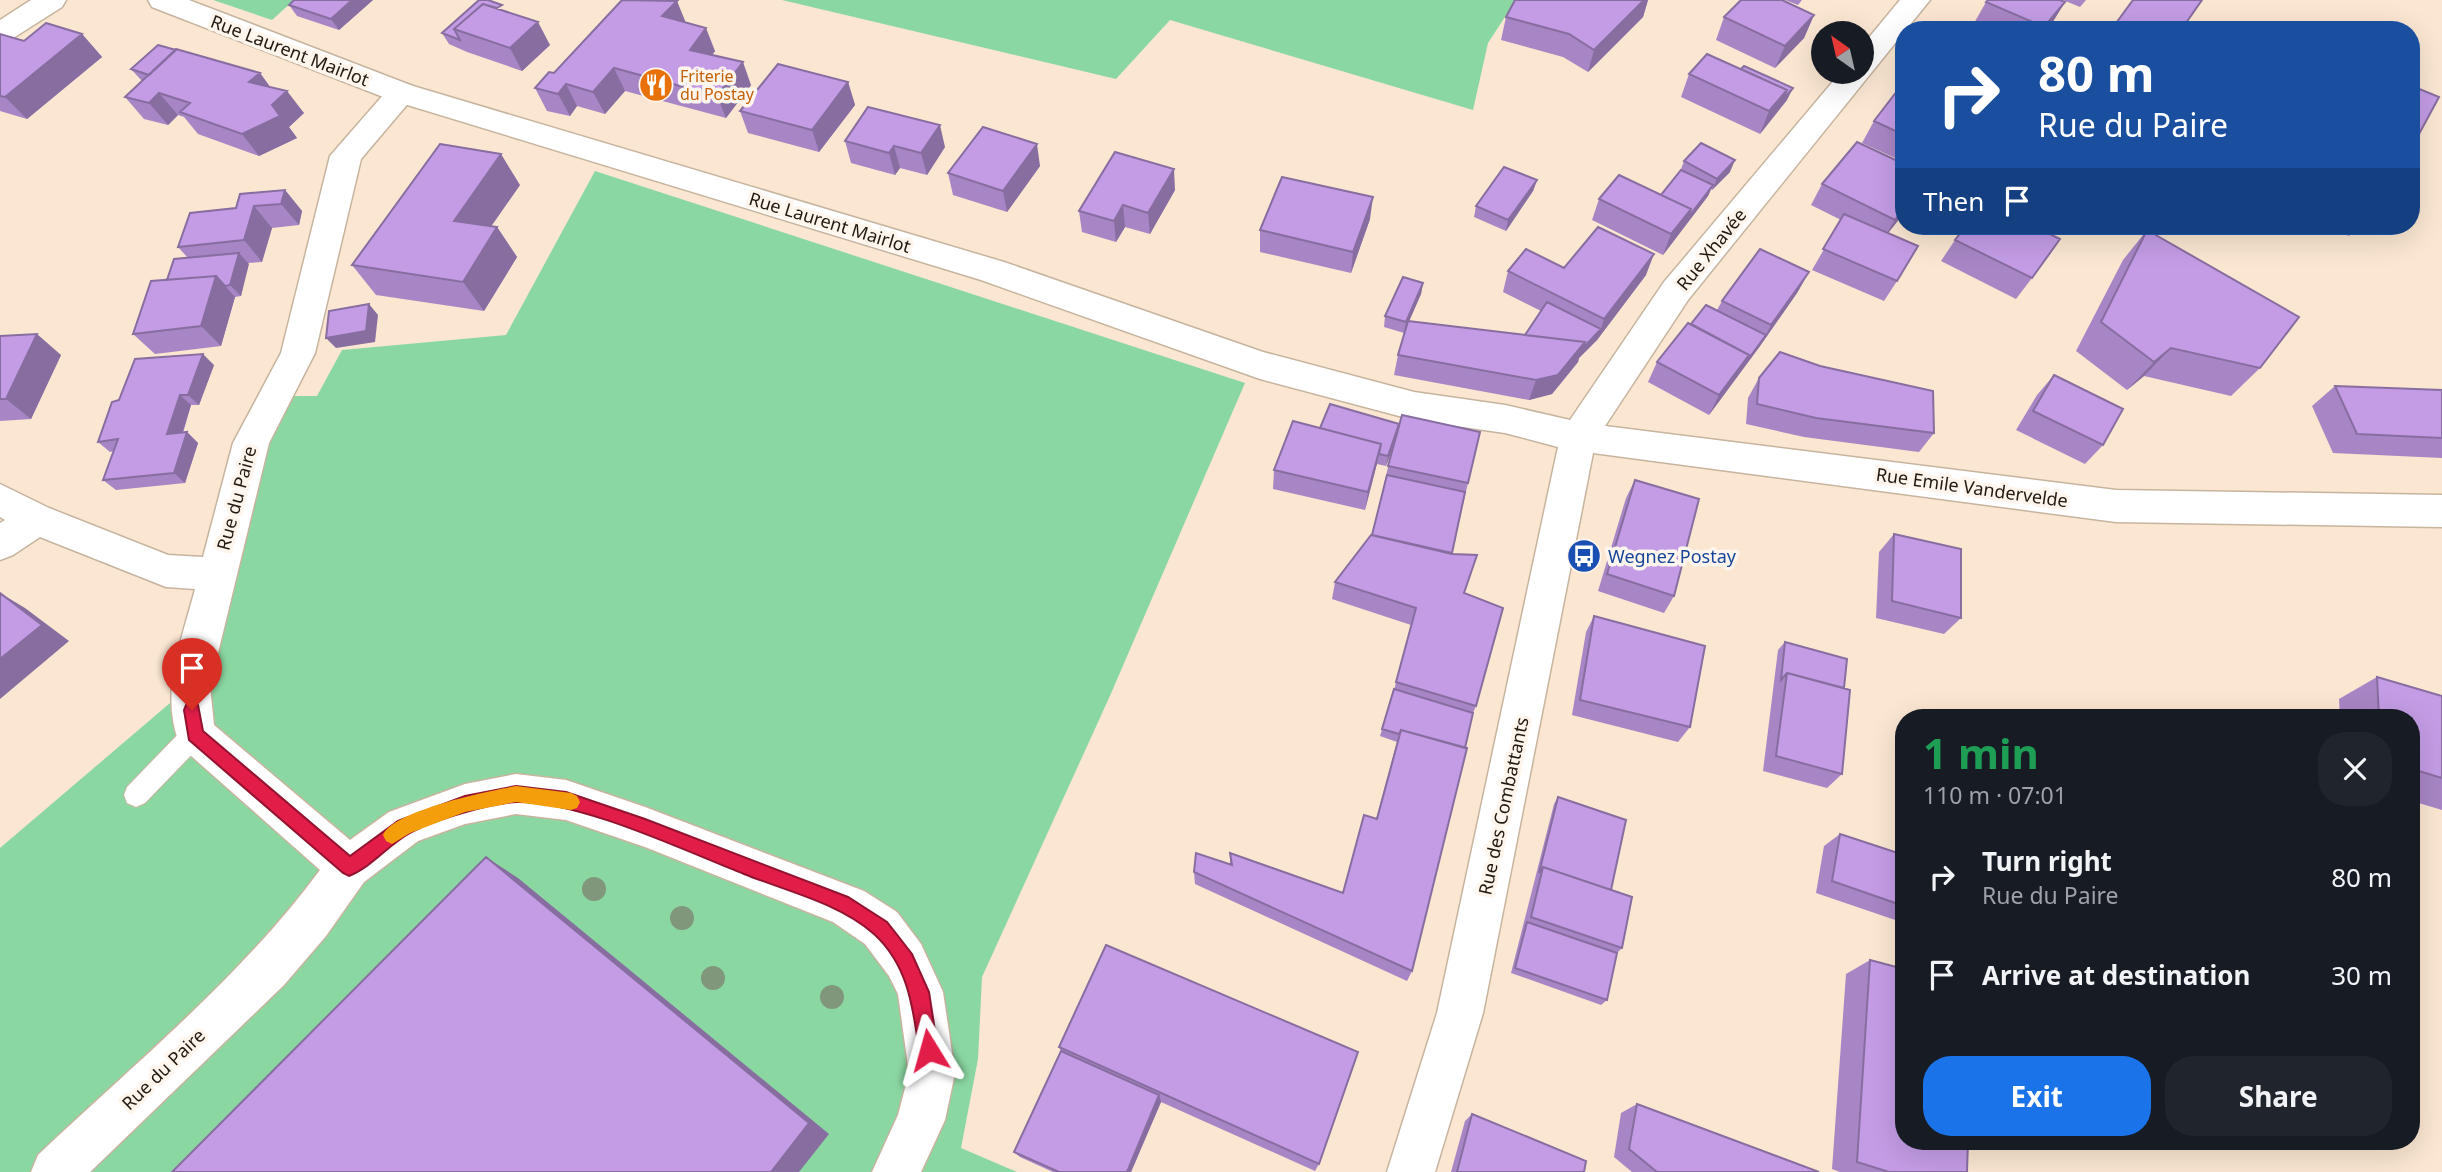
<!DOCTYPE html>
<meta charset="utf-8">
<style>
:root{--surface:#171b24;--page:#20242c;--text:#f1f3f6;--muted:#9ea1a6;--accent:#1a73e8}
body{margin:0;font-family:"Noto Sans",sans-serif;background:var(--page);color:var(--text);height:100vh;display:flex;flex-direction:column;font-size:26px;white-space:nowrap}
*{box-sizing:border-box;margin:0}
p{font-size:23px;color:var(--muted)}
.icon{flex:none;width:38px;height:38px;fill:none;stroke:currentColor;stroke-width:2;stroke-linecap:round;stroke-linejoin:round}
.map{position:relative;flex:1;overflow:hidden}
.sheet{position:absolute;left:1895px;top:709px;width:525px;height:441px;display:flex;flex-direction:column;background:var(--surface);border-radius:28px;box-shadow:0 7px 28px #0002}
.sheet>*{flex:none}
.guide{position:absolute;left:1895px;top:21px;width:525px;height:214px;border-radius:28px;box-shadow:0 7px 28px #0002;background:#1a4fa0;color:#fff;overflow:hidden}
.needle{width:46px;rotate:326deg}
.fabs{position:absolute;left:1811px;top:21px;display:grid;gap:14px}
.fabs a{display:grid;place-items:center;width:63px;height:63px;border-radius:50%;background:var(--surface);box-shadow:0 7px 28px #0002;font-size:35px}
.pin{position:absolute;display:grid;place-items:center;width:60px;height:60px;color:#fff;margin:-72px -30px;border-radius:50% 50% 50% 0;rotate:-45deg;box-shadow:0 0 7px #0007}
.pin .icon{rotate:45deg}
.me{position:absolute;width:77px;margin:-38px;rotate:352deg;stroke-linejoin:round;filter:drop-shadow(0 0 5px #0008)}
.turn{display:flex;align-items:center;gap:24px;height:147px;padding:0 28px;font-size:32px}
.turn .icon{width:91px;height:91px;stroke-width:2.5}
.turn b{display:block;font-size:49px;line-height:60px}
.then{display:flex;align-items:center;height:66px;padding:0 28px;background:#0003;gap:14px;font-size:26px}
.round{display:grid;place-items:center;flex:none;width:74px;height:74px;border-radius:28px;background:var(--page)}
.head{display:flex;align-items:center;justify-content:space-between;height:119px;padding:0 28px}
h1{font-size:42px;font-weight:700;line-height:52px;color:#1e9e55}
.action{display:flex;gap:14px;margin-top:auto;padding:14px 28px}
.action a{flex:1;height:80px;border-radius:28px;background:var(--accent);color:#fff;font-size:28px;font-weight:700;line-height:80px;text-align:center}
.action a+a{background:var(--page);color:var(--text)}
ul{padding:0;list-style:none}
li{display:flex;align-items:center;gap:21px;height:98px;padding:0 28px}
li div{flex:1}
li b{display:block;font-size:26px}
li em{font-style:normal}
.map>svg:first-child{display:block}
.green{fill:#8bd7a2}
.lines{fill:none;stroke-linecap:round;stroke-linejoin:round}
.lane-casing{stroke:#c7b49f;stroke-width:2}
.street-casing{stroke:#c7b49f;stroke-width:3}
.secondary-casing{stroke:#c7b49f;stroke-width:3}
.lane{fill:#fff;fill-rule:evenodd}
.street{fill:#fff;fill-rule:evenodd}
.secondary{fill:#fff;fill-rule:evenodd}
.tree{fill:#81977b}
.wall{fill:#a886c5}
.shaded-wall{fill:#886da0}
.building{fill:#c39ce5;stroke:#886da0;stroke-width:2}
.route{fill:#e11d48;stroke:#92132f;stroke-width:2}
.slow{fill:#f59e0b}
.labels{text-anchor:middle;dominant-baseline:central;stroke-width:7;stroke-linejoin:round;paint-order:stroke}
.far-food-label{font-size:16px;fill:#c56008;stroke:#fef6ed;text-anchor:start}
.street-label{font-size:18px;fill:#211a13;stroke:#fef6ed}
.transit-label{font-size:18px;fill:#164399;stroke:#fef6ed;text-anchor:start}
</style>
<div class="map">
<svg width="2442" height="1172" viewBox="0 0 2442 1172">
<rect width="100%" height="100%" fill="#fae6d1"/>
<path class="green" d="M213,0H294L272,20Z
M782,0H1516L1488,43L1473,110L1170,20L1116,79Z
M595,171L1245,383L1109,698L982,977L978,1059L961,1148L1017,1172H0V848L190,686L275,396H317L342,350L506,335Z"/>
<g class="lines">
<g class="lane-casing">
<path id="lane" d="M195,723L204,726L207,734L204,742L145,803L136,807L127,803L124,795L127,787L186,726Z"/>
</g>
<g class="street-casing">
<path id="street" d="M31,0H66L62,7L10,40L0,43V20Z
M402,83L413,86L417,93L361,159L315,353L269,443L210,686L214,725L350,840L389,812L465,784L516,774L566,780L645,807L864,891L897,912L921,944L943,992L955,1073L945,1120L921,1172H872L898,1115L909,1073L898,994L889,976L865,944L833,922L645,847L566,820L516,814L465,824L418,841L364,882L326,936L284,985L90,1172H31L38,1155C133,1065 243,975 320,870L181,747C158,696 182,640 195,589L166,587L40,537L13,555L0,560V523L5,520L0,517V484L49,508L168,555L203,557L233,443L281,353L330,156L391,86Z"/>
</g>
<g class="secondary-casing">
<path id="secondary" d="M148,0H189L413,86L1004,262L1263,352L1414,392L1505,405L1570,420L1664,282L1841,72H1862V46L1900,0H1930L1688,300L1605,426L2116,490L2442,495V527L2116,522L1593,453L1483,1013L1435,1172H1387L1437,1013L1558,447L1505,433L1414,420L1260,379L981,280L391,100L152,7Z"/>
</g>
<use href="#lane" class="lane"/>
<use href="#street" class="street"/>
<use href="#secondary" class="secondary"/>
</g>
<g class="tree">
<circle cx="594" cy="889" r="12"/>
<circle cx="682" cy="918" r="12"/>
<circle cx="713" cy="978" r="12"/>
<circle cx="832" cy="997" r="12"/>
</g>
<path class="wall" d="M373,0L339,30L297,16L289,5Z
M1515,0H1648L1643,17L1588,72L1563,57L1501,40L1506,17Z
M1785,0H1802L1798,5Z
M2063,0H2086L2080,7Z
M1986,2H2065L2047,30H1984L1973,25Z
M505,11L550,45L522,71L467,52L449,44L442,33Z
M1814,15L1804,38L1775,68L1716,40L1724,17Z
M686,23L715,51L712,55L751,85L726,118L625,91L605,114L577,106L570,116L547,111L535,88L554,73Z
M0,34L24,41L82,34L102,57L27,119L0,111Z
M131,69L260,73L270,87L304,113L289,127L297,138L259,156L198,134L184,117L178,115L168,125L144,119L125,97L142,81Z
M1689,74L1787,100L1760,134L1681,97Z
M848,82L855,105L819,152L748,133L740,111Z
M1904,82V162L1862,143L1874,121Z
M845,141L945,147L927,175L900,168L895,175L851,163Z
M1684,161L1730,172L1712,190L1711,189L1708,196L1663,255L1592,220L1599,199L1661,195L1680,172Z
M1040,166L1007,212L953,195L948,173Z
M1537,180L1533,191L1506,231L1474,217L1476,206Z
M1822,184L1904,213L1888,233L1897,281L1884,301L1812,270L1841,220L1811,205Z
M520,185L491,226L497,227L517,257L484,311L376,295L352,265Z
M285,190L302,211L299,225L272,228L262,262L248,263L241,296L235,297L221,346L155,354L133,334L168,280L188,258L178,247L236,208Z
M1175,190L1150,234L1125,227L1116,242L1082,232L1079,211Z
M1370,219L1351,273L1260,252V230Z
M2325,226H2360L2349,236Z
M2147,230L2260,368L2231,396L2144,376L2127,390L2076,351L2123,260Z
M1955,240L2032,278L2016,299L1941,261Z
M1564,268L1646,275L1597,340L1579,358L1578,362L1552,394L1529,400L1394,375L1398,355L1404,333L1384,327L1385,316L1423,283L1421,294L1409,321L1525,335L1541,311L1503,292L1508,271Z
M1809,272L1797,293L1760,346L1709,415L1648,382L1657,362L1717,310L1722,301Z
M0,336L61,355L31,419L0,421Z
M214,365L199,405H191L183,433L187,432L198,443L185,483L116,490L103,480L114,451L110,452L98,442L119,400Z
M2054,375L2103,445L2085,464L2016,430L2037,395Z
M1759,378L1934,433L1919,452L1804,437L1746,424L1748,398Z
M2335,386L2442,390V458L2333,453L2312,406Z
M1330,404L1468,483L1452,553L1464,593L1476,706L1473,713L1412,971L1407,981L1195,884L1194,872L1230,865V853L1343,893L1376,819L1397,742L1380,736L1394,690L1411,625L1332,599L1335,582L1372,535L1393,446L1386,466L1377,464L1365,510L1273,489L1274,470L1320,428Z
M1635,480L1674,596L1664,613L1598,591L1626,498Z
M1894,534L1961,618L1944,634L1876,618L1879,552Z
M1594,616L1690,727L1678,742L1572,715L1586,632Z
M1785,642L1844,688L1842,774L1827,788L1763,771L1778,650Z
M2377,677L2442,696V810L2412,801V718H2340L2339,699Z
M1558,797L1611,890L1622,948L1617,953L1607,1000L1601,1005L1511,973L1554,804Z
M1840,834L1904,855V923L1816,893L1824,846Z
M1870,960L1967,1172H1840L1832,1169L1846,974Z
M1059,1047L1319,1164L1315,1171L1161,1102L1131,1172H1053L1020,1157L1014,1152L1061,1051Z
M1637,1104L1819,1172H1632L1614,1157L1621,1113Z
M1472,1114L1584,1172H1451L1465,1121Z"/>
<path class="shaded-wall" d="M352,0H373L339,30L331,19Z
M1644,0H1648L1643,17L1588,72L1594,50Z
M677,1L686,23L662,16Z
M2065,2L2051,25L2047,30H2043Z
M1814,15L1804,38L1775,68L1785,46Z
M538,22L550,45L522,71L510,48Z
M706,28L715,51L699,72L690,50Z
M82,34L102,57L27,119L5,97Z
M743,62L751,85L726,118L717,96Z
M614,68L625,91L605,114L593,92Z
M260,73L276,95L249,82Z
M848,82L855,105L819,152L812,130Z
M566,84L577,106L570,116L558,94Z
M1793,88L1787,100L1760,134L1769,111L1787,90Z
M287,91L304,113L289,127L297,138L259,156L242,134Z
M159,93L178,115L168,125L149,103Z
M940,125L945,147L927,175L921,153Z
M1037,144L1040,166L1007,212L1003,191Z
M894,146L900,168L895,175L889,153Z
M501,154L520,185L474,251L454,221Z
M1735,160L1730,172L1712,190L1717,179Z
M1174,169L1175,190L1150,234L1148,213Z
M1537,180L1533,191L1506,231L1508,220Z
M1713,185L1708,196L1663,255L1671,234L1691,209Z
M285,190L302,211L299,225L281,204Z
M1373,197L1370,219L1351,273L1353,252Z
M1123,205L1125,227L1116,242L1114,221Z
M254,206L272,228L262,262L244,240Z
M1904,208V213L1882,241L1895,220Z
M497,227L517,257L484,311L463,282Z
M239,253L249,264L241,296L230,285Z
M1654,254L1646,275L1597,340L1579,358L1578,362L1552,394L1529,400L1536,380L1601,329L1604,319Z
M1809,272L1797,293L1760,346L1771,325Z
M216,276L235,297L221,346L201,326Z
M1423,283L1421,294L1404,333L1406,322Z
M369,304L378,315L375,342L336,348L326,338Z
M37,334L61,355L31,419L6,399Z
M1766,335L1760,346L1709,415L1719,395L1749,355Z
M2171,348L2144,376L2127,390L2154,362Z
M203,354L214,365L199,405L188,395Z
M180,395L191,405L179,444L167,434Z
M1400,424L1398,434L1386,466L1388,456Z
M187,432L198,443L185,483L174,473Z
M1381,444L1377,463L1365,510L1368,492Z
M0,593L25,608L69,641L0,699Z
M486,857L518,878L829,1134L799,1172H771Z
M1159,1095L1161,1102L1131,1172H1127Z"/>
<path class="building" d="M294,0H352L331,19L289,5Z
M479,0H488L502,5L497,8L483,4L454,29L460,40L442,33Z
M622,0L677,1L662,16L706,28L690,50L743,62L717,96L614,68L593,92L566,84L558,94L535,88L549,72L554,73Z
M1515,0H1644L1594,50L1569,34L1506,17Z
M1741,0H1782L1814,15L1785,46L1724,17Z
M1988,0H2060L2065,2L2044,27L1986,2Z
M2133,0H2202L2181,30H2111Z
M483,4L538,22L510,48L454,29Z
M46,23L82,34L5,97L0,96V34L24,41Z
M158,45L176,50L149,75L131,69Z
M176,49L260,73L249,82L287,91L272,105L280,116L242,134L180,112L190,103L159,93L149,103L125,97Z
M1707,54L1787,90L1769,111L1689,74Z
M778,64L848,82L812,130L740,111Z
M1744,66L1793,88L1782,101L1787,90L1741,69Z
M1904,82V135L1874,121Z
M2412,86L2439,97L2412,147Z
M868,107L940,125L921,153L894,146L889,153L845,141Z
M983,127L1037,144L1003,191L948,173Z
M1857,142L1904,164V208L1895,220L1822,184Z
M1701,143L1735,160L1717,179L1684,161Z
M440,144L501,154L454,221L497,227L463,282L352,265Z
M1115,152L1174,169L1148,213L1123,205L1114,221L1079,211Z
M1504,167L1537,180L1508,220L1476,206Z
M1681,170L1713,185L1687,219L1691,209L1661,195Z
M1619,175L1691,209L1671,234L1599,199Z
M1282,177L1373,197L1353,252L1260,230Z
M285,190L281,204L254,206L244,240L178,247L190,213L236,208L240,194Z
M1844,214L1918,246L1897,281L1823,249Z
M1966,226H2033L2060,239L2032,278L1955,240Z
M1598,227L1654,254L1604,319L1508,271L1526,249L1564,268Z
M2147,230L2299,317L2260,368L2171,348L2154,362L2101,322Z
M1760,249L1809,272L1771,325L1722,301Z
M239,253L230,285L225,286L216,276L167,280L174,259Z
M216,276L201,326L133,334L151,281Z
M1403,277L1423,283L1406,322L1385,316Z
M1547,302L1601,329L1583,348L1585,342L1525,335Z
M369,304L366,331L326,338L329,311Z
M1706,305L1766,335L1744,365L1749,355L1691,324Z
M1408,321L1585,342L1558,375L1536,380L1398,355Z
M1688,323L1749,355L1719,395L1657,362Z
M37,334L6,399H0V336Z
M1780,352L1820,366L1933,391L1934,433L1816,418L1757,404L1759,378Z
M203,354L188,395H180L167,434L187,432L174,473L103,480L118,439L98,442L112,402L119,400L135,359Z
M2054,375L2123,409L2103,445L2033,411Z
M2335,386L2442,390V438L2357,434Z
M1330,404L1399,424L1388,456L1379,454L1381,444L1320,428Z
M1402,415L1480,432L1468,483L1388,466Z
M1293,421L1381,444L1368,492L1274,470Z
M1387,475L1465,492L1452,553L1372,535Z
M1635,480L1699,499L1674,596L1607,574Z
M1894,534L1961,549V618L1892,601Z
M1371,535L1452,554L1477,555L1464,593L1503,608L1476,706L1396,682L1416,608L1335,582Z
M0,593L42,625L0,659Z
M1594,616L1705,646L1690,727L1580,700Z
M1785,642L1847,659L1844,688L1787,673L1781,680Z
M1787,673L1850,690L1842,774L1776,756Z
M2377,677L2442,696V778L2412,769V718H2379Z
M1394,689L1473,713L1465,748L1401,730L1399,734L1382,729Z
M1401,730L1467,748L1412,971L1194,872L1196,853L1232,865L1230,853L1343,893L1364,815L1377,819Z
M1558,797L1626,820L1611,890L1543,867L1539,873Z
M1840,834L1904,855V906L1832,881Z
M486,857L809,1123L771,1172H172Z
M1543,867L1632,897L1622,948L1531,917Z
M1527,922L1617,953L1607,1000L1515,968Z
M1106,945L1358,1052L1319,1164L1059,1047Z
M1870,960L1904,969V1141H1968L1967,1172H1889L1857,1162Z
M1061,1051L1159,1095L1127,1172H1059L1014,1152Z
M1637,1104L1819,1172H1657L1629,1149Z
M1472,1114L1586,1161L1584,1172H1457Z"/>
<path class="route" d="M192,702L198,705L203,731L350,856L398,821L465,796L516,786L566,792L645,819L848,897L887,922L912,954L929,992L938,1050L935,1057L929,1060L922,1057L919,1050C913,1007 908,965 874,934C839,903 786,891 744,874C683,850 580,801 517,802C491,803 433,820 410,833C388,845 372,867 349,876L343,873L189,740L184,710L186,705Z"/>
<path class="slow" d="M516,786L571,793L577,796L580,802L577,808L571,810L516,802L465,812L410,833L392,844L386,841L383,835C394,810 489,791 516,786Z"/>
<defs>
<g id="restaurant-disc" transform="scale(1.75)"><circle r="9.5" fill="#e8710a" stroke="#fef6ed"/><path d="M-5-6h1v4h1v-4h1v4h1v-4h1v5L-1.5 .5V6h-2V.5L-5-1ZM5-6V6H3V1.5H1.5Q1.5-4 5-6Z" fill="#fff"/></g>
<g id="bus-disc" transform="scale(1.75)"><circle r="9.5" fill="#1a4fb4" stroke="#fef6ed"/><path d="M-5-6H5V4H4V6H2V4H-2V6H-4V4H-5ZM-3.5-4V0h7V-4ZM-3.5 1.2v1.5H-2V1.2ZM2 1.2v1.5H3.5V1.2Z" fill="#fff"/></g>
</defs>
<g fill-rule="evenodd">
<use href="#restaurant-disc" x="656" y="85"/>
<use href="#bus-disc" x="1584" y="556"/>
</g>
<g class="labels">
<g class="far-food-label">
<text x="680" y="76">Friterie<tspan x="680" dy="18">du Postay</tspan></text>
</g>
<g class="street-label">
<text transform="translate(290 50) rotate(21)">Rue Laurent Mairlot</text>
<text transform="translate(830 222) rotate(17)">Rue Laurent Mairlot</text>
<text transform="translate(1711 249) rotate(-51)">Rue Xhavée</text>
<text transform="translate(1972 487) rotate(8)">Rue Emile Vandervelde</text>
<text transform="translate(236 498) rotate(-75)">Rue du Paire</text>
<text transform="translate(1503 806) rotate(-78)">Rue des Combattants</text>
<text transform="translate(163 1069) rotate(-44)">Rue du Paire</text>
</g>
<g class="transit-label">
<text x="1608" y="556">Wegnez Postay</text>
</g>
</g>
</svg>
<div class="fabs">
<a><svg class="needle" viewBox="-14 -14 28 28"><path d="M0-13l5 13h-10z" fill="#e53935"/><path d="M0 13l5-13h-10z" fill="#9ea1a6"/></svg></a>
</div>
<div class="pin" style="left:192px;top:710px;background:#d93025"><svg class="icon" aria-label="arrive" viewBox="0 0 24 24"><path d="M6 21V4h12l-3 4 3 4H6"/></svg></div>
<svg class="me" style="left:929px;top:1050px" viewBox="-20 -20 40 40"><path d="M0-17L14 15 0 8-14 15z" fill="#e11d48" stroke="#fff" stroke-width="4"/></svg>
<div class="guide">
<div class="turn"><svg class="icon" aria-label="right" viewBox="0 0 24 24"><path d="M7 20v-9h11M14 6l5 5-5 5"/></svg><div><b>80 m</b>Rue du Paire</div></div>
<div class="then">Then<svg class="icon" aria-label="arrive" viewBox="0 0 24 24"><path d="M6 21V4h12l-3 4 3 4H6"/></svg></div>
</div>
<section class="sheet">
<div class="head"><div><h1>1 min</h1><p>110 m · 07:01</p></div><a class="round"><svg class="icon" aria-label="close" viewBox="0 0 24 24"><path d="M6 6l12 12M18 6L6 18"/></svg></a></div>
<ul>
<li><svg class="icon" aria-label="right" viewBox="0 0 24 24"><path d="M7 20v-9h11M14 6l5 5-5 5"/></svg><div><b>Turn right</b><p>Rue du Paire</p></div><em>80 m</em></li>
<li><svg class="icon" aria-label="arrive" viewBox="0 0 24 24"><path d="M6 21V4h12l-3 4 3 4H6"/></svg><div><b>Arrive at destination</b></div><em>30 m</em></li>
</ul>
<div class="action"><a>Exit</a><a>Share</a></div>
</section>
</div>
